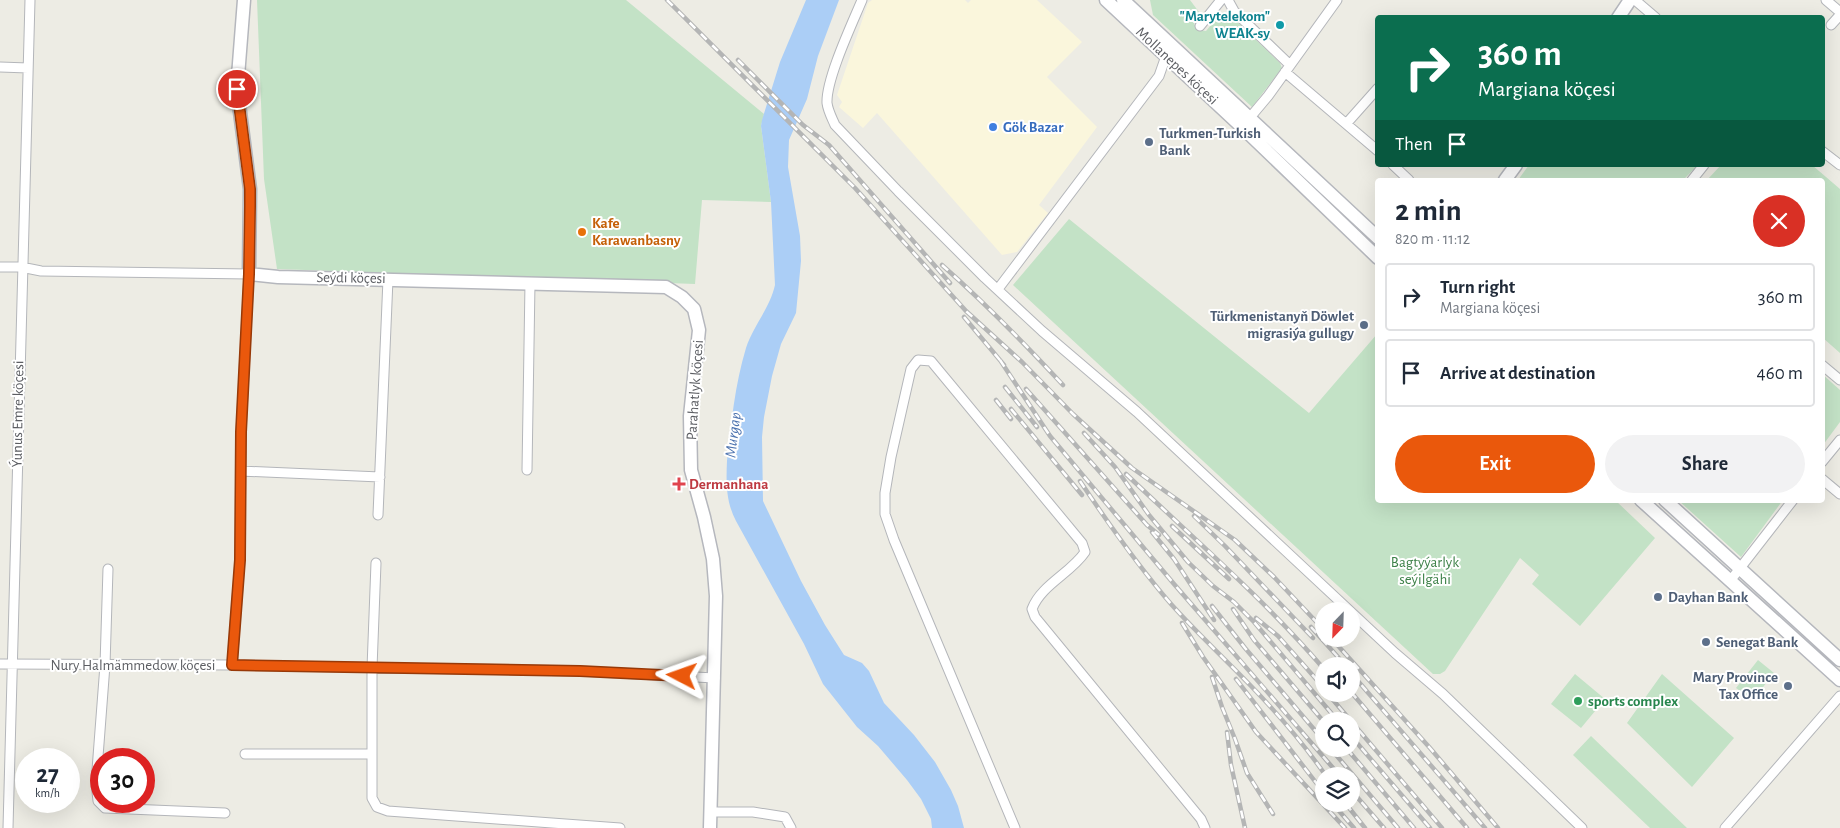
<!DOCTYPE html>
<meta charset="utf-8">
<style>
:root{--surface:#fff;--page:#f2f2f3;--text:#1f2937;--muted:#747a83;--line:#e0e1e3;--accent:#ea580c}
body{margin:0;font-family:"Alegreya Sans",sans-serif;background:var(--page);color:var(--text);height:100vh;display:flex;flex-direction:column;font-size:19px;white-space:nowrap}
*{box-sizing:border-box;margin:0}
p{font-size:16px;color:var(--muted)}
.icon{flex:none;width:28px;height:28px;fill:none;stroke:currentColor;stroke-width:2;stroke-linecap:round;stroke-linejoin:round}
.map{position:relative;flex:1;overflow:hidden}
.drawer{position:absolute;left:1375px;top:178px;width:450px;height:325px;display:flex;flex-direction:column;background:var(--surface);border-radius:5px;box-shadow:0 5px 20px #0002}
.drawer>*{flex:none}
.banner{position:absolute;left:1375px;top:15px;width:450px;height:152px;border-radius:5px;box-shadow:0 5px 20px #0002;background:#0b6e4f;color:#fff;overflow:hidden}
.needle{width:32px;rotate:203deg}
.controls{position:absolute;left:1315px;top:602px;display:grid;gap:10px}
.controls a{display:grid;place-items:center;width:45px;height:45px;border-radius:50%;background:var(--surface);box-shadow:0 5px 20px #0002;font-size:25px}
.speed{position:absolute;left:15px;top:748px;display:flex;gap:10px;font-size:25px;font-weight:700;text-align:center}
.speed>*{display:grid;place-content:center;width:65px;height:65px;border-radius:50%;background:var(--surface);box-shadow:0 5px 20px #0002;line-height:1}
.speed small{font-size:12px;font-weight:400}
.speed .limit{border:8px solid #d22;background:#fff;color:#111}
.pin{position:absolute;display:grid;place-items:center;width:42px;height:42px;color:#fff;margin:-21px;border:2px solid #fff;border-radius:50%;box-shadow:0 1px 5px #0007}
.me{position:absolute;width:55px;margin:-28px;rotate:274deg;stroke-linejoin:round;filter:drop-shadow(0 0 4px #0008)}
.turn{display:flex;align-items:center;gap:18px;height:105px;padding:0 20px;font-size:22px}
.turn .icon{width:65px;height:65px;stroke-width:2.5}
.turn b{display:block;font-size:35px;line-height:42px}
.then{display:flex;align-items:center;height:48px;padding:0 20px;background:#0003;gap:10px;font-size:19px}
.round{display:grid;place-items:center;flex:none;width:52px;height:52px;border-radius:26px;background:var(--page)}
.overview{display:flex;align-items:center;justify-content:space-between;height:85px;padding:0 20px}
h1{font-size:30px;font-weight:700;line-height:38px}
.action{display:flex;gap:10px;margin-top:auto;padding:10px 20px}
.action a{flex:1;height:58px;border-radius:30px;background:var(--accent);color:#fff;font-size:20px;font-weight:700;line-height:58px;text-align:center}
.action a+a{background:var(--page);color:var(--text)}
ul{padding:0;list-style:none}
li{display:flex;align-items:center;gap:15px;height:68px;margin:0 10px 8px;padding:0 10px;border:2px solid var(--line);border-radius:5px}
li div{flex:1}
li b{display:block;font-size:19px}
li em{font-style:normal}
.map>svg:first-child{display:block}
.commercial{fill:#faf6dc}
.green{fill:#c3e2c6}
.water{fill:#abcef6}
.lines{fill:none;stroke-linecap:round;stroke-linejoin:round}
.street-casing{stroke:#b4b6ba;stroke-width:11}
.secondary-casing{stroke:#b5b7bd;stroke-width:15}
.street{stroke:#fff;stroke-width:9}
.secondary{stroke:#fff;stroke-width:12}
.rail-casing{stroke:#b4b5b5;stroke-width:4.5}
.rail{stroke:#fff;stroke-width:2.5;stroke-dasharray:8;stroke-linecap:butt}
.route-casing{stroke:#983908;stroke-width:12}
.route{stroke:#ea580c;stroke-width:9}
.culture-dot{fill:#0f9aa8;stroke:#fff;stroke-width:2}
.shop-dot{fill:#3f7fe0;stroke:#fff;stroke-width:2}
.service-dot{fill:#5c6f8a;stroke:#fff;stroke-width:2}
.food-dot{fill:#e8710a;stroke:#fff;stroke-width:2}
.health-dot{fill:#e0444e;stroke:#fff;stroke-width:2}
.leisure-dot{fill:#2e9e5b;stroke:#fff;stroke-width:2}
.labels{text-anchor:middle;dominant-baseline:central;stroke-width:4;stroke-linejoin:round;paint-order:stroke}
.culture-label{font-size:15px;font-weight:bold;fill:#0d838f;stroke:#fff;text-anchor:end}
.street-label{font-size:15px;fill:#5c5e63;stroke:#fff}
.shop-label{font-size:15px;font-weight:bold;fill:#366cbe;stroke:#fff;text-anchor:start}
.service-label{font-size:15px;font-weight:bold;fill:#4e5e75;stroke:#fff;text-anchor:start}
.food-label{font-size:15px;font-weight:bold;fill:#c56008;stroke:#fff;text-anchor:start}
.health-label{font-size:15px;font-weight:bold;fill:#be3a42;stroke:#fff;text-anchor:start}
.park-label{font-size:15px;fill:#3d8148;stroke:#fff}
.leisure-label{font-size:15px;font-weight:bold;fill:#27864d;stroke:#fff;text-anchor:start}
.water-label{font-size:16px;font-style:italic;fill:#4d73af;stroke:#fff}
</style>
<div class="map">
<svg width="1840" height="828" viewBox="0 0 1840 828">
<rect width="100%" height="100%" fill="#edece4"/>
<path class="commercial" d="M872,0H965L968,3L971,0H1037L1082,42L1047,77L1097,127L1039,205L1048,213L1017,252L1002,255L877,113L863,128L839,107L842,102L837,95L868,3Z"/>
<path class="green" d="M257,0H626L764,114L761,126L771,202L702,200L695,284L277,269L264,179Z
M1150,0H1190L1199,12L1194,24L1198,30L1206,31L1222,12L1228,13L1280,63L1282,68L1252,107L1153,15Z
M1529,165H1698L1683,180H1518Z
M1721,165H1812L1840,189V353L1823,338L1822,180H1707Z
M1069,219L1309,413L1377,334L1378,500H1615L1655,538L1580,626L1532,584L1539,575L1520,558L1445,671L1440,674H1433L1013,285Z
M1822,374L1840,390V422L1823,445Z
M1678,500H1783L1741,557Z
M1758,660L1774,673L1753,700L1736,688Z
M1575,674L1605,699L1581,728L1551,704Z
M1662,674L1734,738L1692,787L1627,723Z
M1591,736L1687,828H1650L1573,755Z"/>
<path class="water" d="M806,0H839L818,56L807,99L789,140L788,167L800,236L801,261L796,313L781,344L772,376L764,417L762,437L763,501L801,581L825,625L844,655L862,663L869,671L884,703L914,735L935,762L951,790L958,806L964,828H932L931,819L921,799L907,780L878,746L857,727L823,684L804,644L736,521C726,502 726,483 727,461C731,424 735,384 746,348C753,326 770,308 775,285L771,202L761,126L762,120L780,62Z"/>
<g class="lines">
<g class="street-casing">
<path id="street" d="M862,0C852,24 826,79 827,103C828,111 832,118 835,125L898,191L985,278L1042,331L1137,412L1395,653L1443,694L1582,828
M1228,0L1234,11L1290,65
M1635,0L1656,18
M1826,0L1840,12
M1831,25L1840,15
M1200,26L1221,0
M0,67L28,68
M1285,72L1378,151
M1247,121L1268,96L1337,0
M1346,124L1378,88
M1822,151L1840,165
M1393,165L1409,180
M1692,180L1704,165
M0,267H21L41,271L249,274L241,432L240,560L232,665
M998,289L1159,76L1166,56
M1822,365L1840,380
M1822,462L1840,440
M527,470L530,283
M241,471L380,477
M1822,479L1840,494
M378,515L388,279
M376,563L372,668V798L377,807L388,811L620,828
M108,569L105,665L96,783L98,801L105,808L225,813
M1730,581L1793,500
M0,664L232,665L579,671L715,678
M245,754H372
M710,812H753L785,817L791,828
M8,828L30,0
M1015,828L894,540L885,514V493L891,457L911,369L918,360L931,361L1082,543L1085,552C1071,573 1041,585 1032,609L1035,617L1201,819L1205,828
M1725,828L1840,696"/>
</g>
<g class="secondary-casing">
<path id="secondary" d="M244,0L237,89L250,189L249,274L278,277L666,287L682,297L694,309L699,330L690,416L691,470L704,517L713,559L716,596L710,828
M1106,0L1242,127L1378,258
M1123,0L1378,238
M1618,18L1630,0
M1505,180L1516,165
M1641,500L1840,680
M1665,500L1840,660"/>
</g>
<use href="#street" class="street"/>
<use href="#secondary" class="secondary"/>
<g class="rail-casing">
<path id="rail" d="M667,0L855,188L966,311L1022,362L1073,414L1132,468L1235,540L1274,577L1324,630
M738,60L803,125L829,145L950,283
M942,265C985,303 1024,343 1063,385
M964,317L1004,365
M1000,360L1050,436L1174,584L1340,776
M1005,387L1037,427
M1026,389L1147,525L1159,535
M996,400L1011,419
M1011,409L1082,495
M1084,433L1115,467L1149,515L1188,562L1213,586L1234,602L1254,622L1338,721
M1126,474C1193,538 1263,598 1324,669
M1080,481C1108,523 1138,566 1171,604C1196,632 1224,658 1251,686C1278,714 1304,744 1326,776
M1194,516L1225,546L1313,638
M1172,526L1229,579
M1152,532L1174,559L1214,620
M1212,606L1245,648L1324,741
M1233,609L1254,640L1324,722
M1256,618L1278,636L1324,688
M1182,623L1203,657L1256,732L1345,828
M1311,627L1346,666
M1332,639L1430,748L1498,828
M1351,673L1485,828
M1212,677L1222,707L1235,739L1247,773L1273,814
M1236,679L1324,793
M1351,692L1467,828
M1328,694L1442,828
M1227,732L1231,765L1245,828
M1351,736L1430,828
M1331,749L1398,828
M1347,749L1414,828
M1351,790L1384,828
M1333,804L1354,828
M1346,804L1365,828"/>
</g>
<use href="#rail" class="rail"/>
</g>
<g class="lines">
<g class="route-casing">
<path id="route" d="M237,89L250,189V206L249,274L241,432L240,560L232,665L580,671L682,676"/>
</g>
<use href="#route" class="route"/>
</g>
<circle class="culture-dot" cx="1280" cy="25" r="5"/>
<circle class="shop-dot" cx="993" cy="127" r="5"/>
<g class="service-dot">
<circle cx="1149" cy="142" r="5"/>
<circle cx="1364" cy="325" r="5"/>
<circle cx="1658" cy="597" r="5"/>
<circle cx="1706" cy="642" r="5"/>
<circle cx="1788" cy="686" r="5"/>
</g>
<circle class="food-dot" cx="582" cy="232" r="5"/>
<path class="health-dot" d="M676.5 476.5h5v5h5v5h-5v5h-5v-5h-5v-5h5z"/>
<circle class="leisure-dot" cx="1578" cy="701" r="5"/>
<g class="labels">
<g class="culture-label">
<text x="1270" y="16">"Marytelekom"<tspan x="1270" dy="17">WEAK-sy</tspan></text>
</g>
<g class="street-label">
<text transform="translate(1177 66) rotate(43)">Mollanepes köçesi</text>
<text transform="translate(351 278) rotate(1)">Seýdi köçesi</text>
<text transform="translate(695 390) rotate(-86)">Parahatlyk köçesi</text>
<text transform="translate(18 414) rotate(-89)">Ýunus Emre köçesi</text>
<text x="133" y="665">Nury Halmämmedow köçesi</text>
</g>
<g class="shop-label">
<text x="1003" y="127">Gök Bazar</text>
</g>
<g class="service-label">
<text x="1159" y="133">Turkmen-Turkish<tspan x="1159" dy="17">Bank</tspan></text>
<text x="1354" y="316" text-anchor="end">Türkmenistanyň Döwlet<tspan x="1354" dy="17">migrasiýa gullugy</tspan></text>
<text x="1668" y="597">Dayhan Bank</text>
<text x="1716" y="642">Senegat Bank</text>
<text x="1778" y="677" text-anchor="end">Mary Province<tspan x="1778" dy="17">Tax Office</tspan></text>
</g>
<g class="food-label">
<text x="592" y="223">Kafe<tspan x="592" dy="17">Karawanbasny</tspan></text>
</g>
<g class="health-label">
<text x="689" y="484">Dermanhana</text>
</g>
<g class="park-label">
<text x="1425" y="562">Bagtyýarlyk<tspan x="1425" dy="17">seýilgähi</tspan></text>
</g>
<g class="leisure-label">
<text x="1588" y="701">sports complex</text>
</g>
<g class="water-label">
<text transform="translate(733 435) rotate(-83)">Murgap</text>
</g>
</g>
</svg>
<div class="controls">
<a><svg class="needle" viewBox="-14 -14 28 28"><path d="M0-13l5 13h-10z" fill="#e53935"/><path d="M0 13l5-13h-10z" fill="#747a83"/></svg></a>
<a><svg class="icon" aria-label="sound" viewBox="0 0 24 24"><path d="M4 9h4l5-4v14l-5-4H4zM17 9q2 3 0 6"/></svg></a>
<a><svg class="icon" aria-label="search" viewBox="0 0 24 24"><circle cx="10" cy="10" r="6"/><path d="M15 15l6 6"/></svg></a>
<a><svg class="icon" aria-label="layers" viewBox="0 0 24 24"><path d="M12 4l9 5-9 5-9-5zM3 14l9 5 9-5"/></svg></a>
</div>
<div class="speed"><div>27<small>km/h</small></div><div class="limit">30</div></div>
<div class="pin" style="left:237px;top:89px;background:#d93025"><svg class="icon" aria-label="arrive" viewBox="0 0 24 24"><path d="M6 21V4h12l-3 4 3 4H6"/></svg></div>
<svg class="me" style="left:682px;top:676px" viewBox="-20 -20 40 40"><path d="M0-17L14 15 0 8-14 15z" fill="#ea580c" stroke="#fff" stroke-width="4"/></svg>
<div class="banner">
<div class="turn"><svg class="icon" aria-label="right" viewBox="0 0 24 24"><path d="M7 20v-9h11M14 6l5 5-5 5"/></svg><div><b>360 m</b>Margiana köçesi</div></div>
<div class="then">Then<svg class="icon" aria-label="arrive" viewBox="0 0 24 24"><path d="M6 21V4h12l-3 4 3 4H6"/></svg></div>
</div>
<section class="drawer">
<div class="overview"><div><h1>2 min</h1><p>820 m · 11:12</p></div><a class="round" style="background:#d93025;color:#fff"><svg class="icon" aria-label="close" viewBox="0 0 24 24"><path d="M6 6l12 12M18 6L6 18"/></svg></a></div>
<ul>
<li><svg class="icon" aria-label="right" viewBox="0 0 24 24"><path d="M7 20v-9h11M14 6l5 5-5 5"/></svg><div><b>Turn right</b><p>Margiana köçesi</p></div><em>360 m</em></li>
<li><svg class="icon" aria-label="arrive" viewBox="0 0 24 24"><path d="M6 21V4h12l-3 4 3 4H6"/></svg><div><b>Arrive at destination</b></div><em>460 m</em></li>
</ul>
<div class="action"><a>Exit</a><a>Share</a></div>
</section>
</div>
